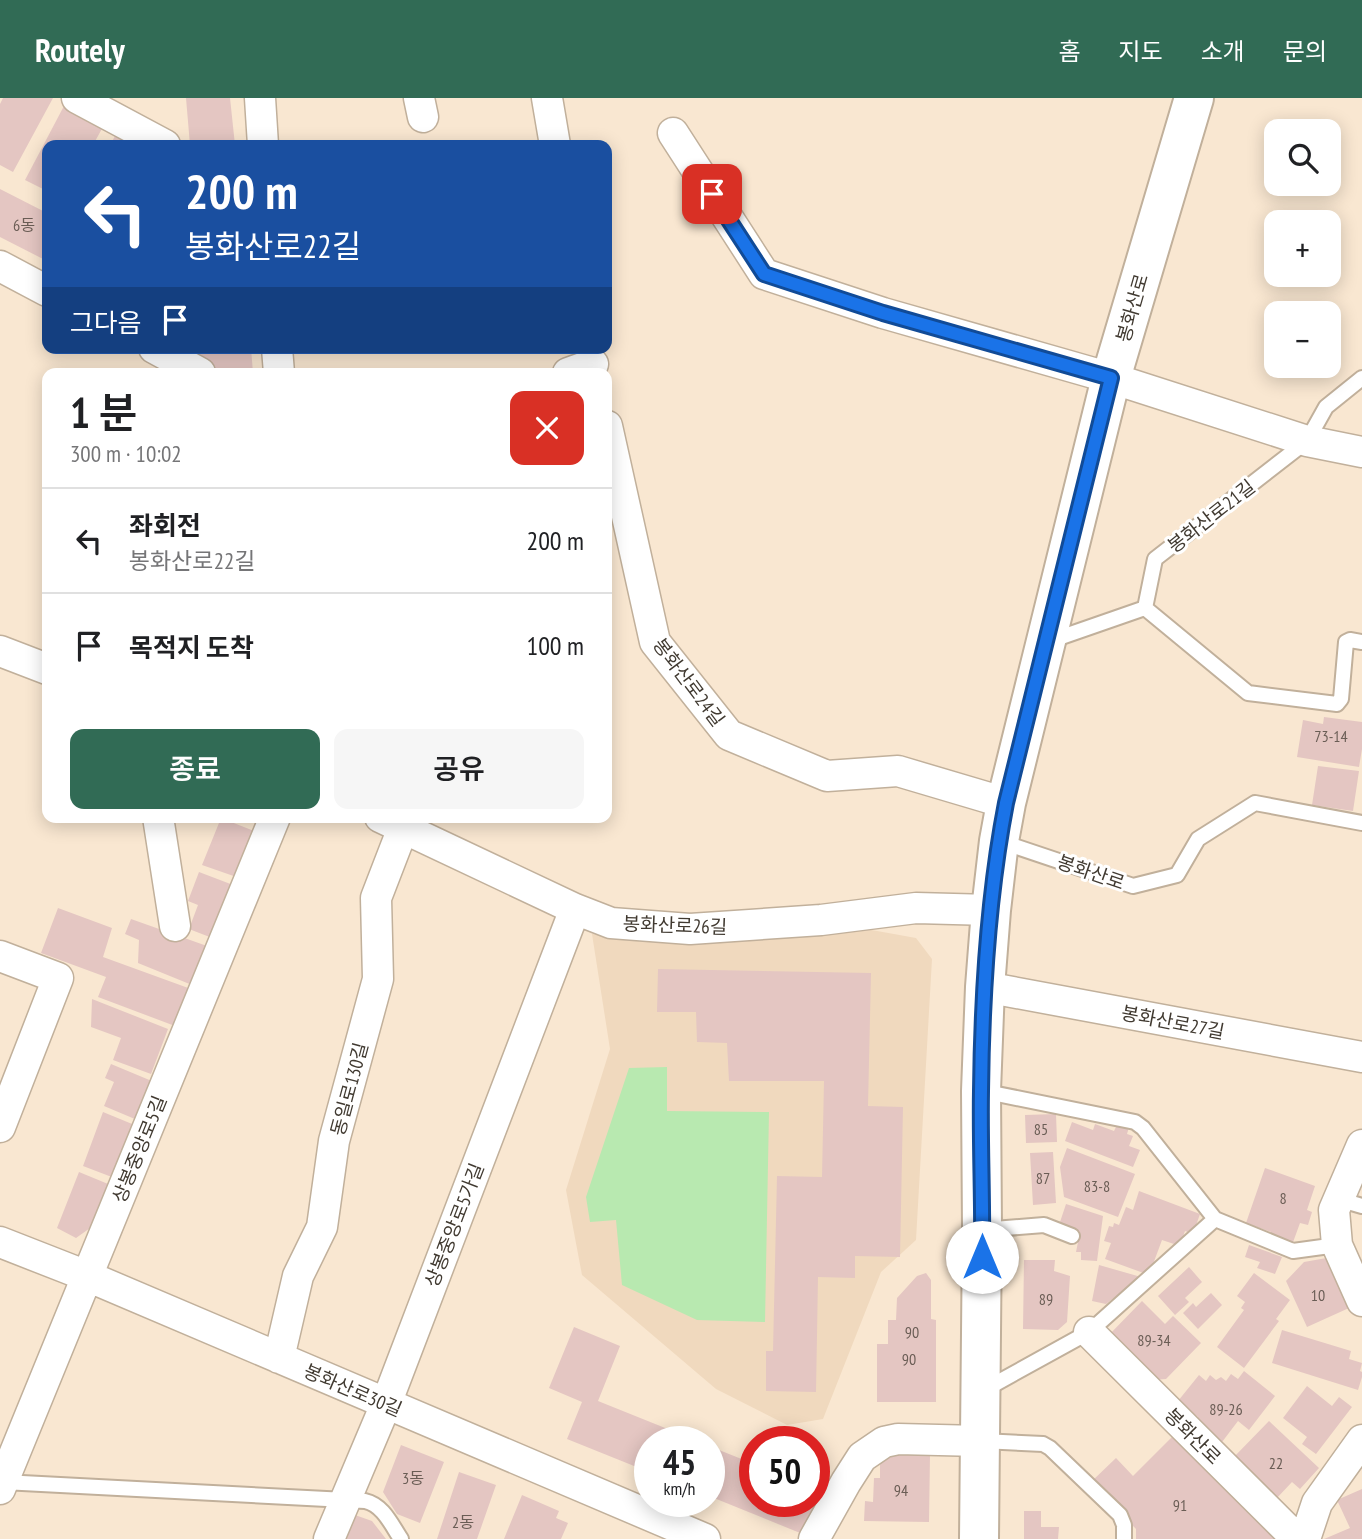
<!DOCTYPE html>
<html lang="ko">
<meta charset="utf-8">
<style>
:root{--surface:#fff;--page:#f6f6f6;--text:#202124;--muted:#757577;--line:#e0e0e0;--accent:#316b55}
body{margin:0;font-family:"PT Sans Narrow","Noto Sans KR",sans-serif;background:var(--page);color:var(--text);height:100vh;display:flex;flex-direction:column;font-size:26px;white-space:nowrap}
*{box-sizing:border-box;margin:0}
p{font-size:23px;color:var(--muted)}
.icon{flex:none;width:38px;height:38px;fill:none;stroke:currentColor;stroke-width:2;stroke-linecap:round;stroke-linejoin:round}
.map{position:relative;flex:1;overflow:hidden}
.drawer{position:absolute;left:42px;top:270px;width:570px;height:455px;display:flex;flex-direction:column;background:var(--surface);border-radius:14px;box-shadow:0 4px 18px #0003}
.drawer>*{flex:none}
.hud{position:absolute;left:42px;top:42px;width:570px;height:214px;border-radius:14px;box-shadow:0 4px 18px #0003;background:#1a4fa0;color:#fff;overflow:hidden}
.tools{position:absolute;left:1264px;top:21px;display:grid;gap:14px}
.tools a{display:grid;place-items:center;width:77px;height:77px;border-radius:14px;background:var(--surface);box-shadow:0 4px 18px #0003;font-size:35px}
.speed{position:absolute;left:634px;top:1328px;display:flex;gap:14px;font-size:35px;font-weight:700;text-align:center}
.speed>*{display:grid;place-content:center;width:91px;height:91px;border-radius:50%;background:var(--surface);box-shadow:0 4px 18px #0003;line-height:1}
.speed small{font-size:18px;font-weight:400}
.speed .limit{border:10px solid #d22;background:#fff;color:#111}
.pin{position:absolute;display:grid;place-items:center;width:60px;height:60px;color:#fff;margin:-30px;border-radius:14px;box-shadow:0 4px 10px #0006}
.me{position:absolute;width:77px;margin:-38px;rotate:0deg;stroke-linejoin:round;filter:drop-shadow(0 0 5px #0008)}
.turn{display:flex;align-items:center;gap:24px;height:147px;padding:0 28px;font-size:32px}
.turn .icon{width:91px;height:91px;stroke-width:2.5}
.turn b{display:block;font-size:49px;line-height:60px}
.then{display:flex;align-items:center;height:66px;padding:0 28px;background:#0003;gap:14px;font-size:26px}
.round{display:grid;place-items:center;flex:none;width:74px;height:74px;border-radius:14px;background:var(--page)}
.headline{display:flex;align-items:center;justify-content:space-between;height:119px;padding:0 28px}
h1{font-size:42px;font-weight:600;line-height:52px}
.primary-button{display:flex;gap:14px;margin-top:auto;padding:14px 28px}
.primary-button a{flex:1;height:80px;border-radius:14px;background:var(--accent);color:#fff;font-size:28px;font-weight:600;line-height:80px;text-align:center}
.primary-button a+a{background:var(--page);color:var(--text)}
ul{padding:0;list-style:none}
li{display:flex;align-items:center;gap:21px;height:105px;padding:0 28px;border-top:2px solid var(--line)}
li div{flex:1}
li b{display:block;font-size:26px}
li em{font-style:normal}
header{display:flex;align-items:center;gap:42px;box-sizing:border-box;height:98px;padding:0 35px;background:var(--accent);color:#fff}
header strong{font-size:33px}
nav{display:flex;gap:38px;margin-inline-start:auto;font-size:24px}
.map>svg:first-child{display:block}
.built{fill:#f0d9be}
.pitch{fill:#b8e9b0}
.building{fill:#e4c6c2}
.lines{fill:none;stroke-linecap:round;stroke-linejoin:round}
.lane-casing{stroke:#c1b09b;stroke-width:18}
.street-casing{stroke:#c1b09b;stroke-width:33}
.secondary-casing{stroke:#c1b09b;stroke-width:42}
.lane{stroke:#fff;stroke-width:14}
.street{stroke:#fff;stroke-width:30}
.secondary{stroke:#fff;stroke-width:38}
.route-casing{stroke:#114b97;stroke-width:18}
.route{stroke:#1a73e8;stroke-width:12}
.labels{text-anchor:middle;dominant-baseline:central;stroke-width:6;stroke-linejoin:round;paint-order:stroke}
.number-label{font-size:16px;fill:#6a5d55}
.street-label{font-size:19px;fill:#413a31;stroke:#fff}
</style>
<header>
<strong>Routely</strong>
<nav><a>홈</a><a>지도</a><a>소개</a><a>문의</a></nav>
</header>
<div class="map">
<svg width="1362" height="1441" viewBox="0 0 1362 1441">
<rect width="100%" height="100%" fill="#f9e7d1"/>
<path class="built" d="M855,829L916,840L932,861L916,1142L881,1174L823,1321L787,1327L716,1291L582,1177L566,1092L610,951L592,836L629,840L817,838Z"/>
<path class="pitch" d="M667,969V1013L769,1014L765,1224L697,1222L622,1187L616,1122L590,1124L586,1099L629,970Z"/>
<path class="building" d="M3,0H53L13,74L0,67V6Z
M186,0H230L235,47H190Z
M65,6L104,27L93,47H47V93L25,82Z
M119,31L148,47H110Z
M0,91L47,115V158L45,162L0,139Z
M197,250H251L253,275H220L198,261Z
M1324,619L1362,624V651L1359,669L1297,659L1303,622L1323,626Z
M1318,668L1359,673L1353,713L1312,707Z
M221,720L264,737L245,782L202,767Z
M199,774L241,790L220,843L189,831L198,807L188,803Z
M58,810L112,830L103,859L191,891L175,928L98,899L106,879L41,855Z
M131,821L207,848L192,887L138,865L139,842L125,836Z
M658,871L871,875L868,1008L903,1009L900,1159L855,1158V1180L818,1179L816,1294L766,1293V1253H773L777,1078L822,1079L824,983H729L727,945L697,944L696,914H657Z
M92,901L168,931L151,976L113,962L121,940L91,929Z
M111,966L159,986L142,1024L104,1008L114,984L105,980Z
M103,1014L137,1028L117,1081L83,1068Z
M1056,1016L1057,1044L1026,1045L1025,1017Z
M1072,1024L1093,1032L1095,1026L1114,1033L1118,1025L1129,1029L1127,1036L1133,1038L1129,1048L1140,1052L1133,1069L1065,1043Z
M1067,1050L1135,1076L1118,1119L1064,1099L1060,1069Z
M1053,1054L1056,1105L1033,1107L1030,1055Z
M1265,1070L1315,1088L1307,1112L1312,1114L1308,1127L1300,1125L1292,1147L1269,1138L1271,1134L1246,1125Z
M79,1074L113,1088L100,1123L76,1140L57,1130Z
M1139,1093L1200,1116L1193,1136L1185,1133L1180,1148L1162,1142L1149,1177L1105,1161L1111,1145L1104,1143L1109,1128L1113,1129L1114,1125L1119,1127L1126,1109L1133,1112Z
M1066,1106L1103,1118L1097,1163L1081,1162V1154H1076L1080,1134L1060,1124Z
M1249,1147L1282,1159L1275,1176L1257,1170L1260,1164L1245,1159Z
M1332,1159L1349,1210L1307,1229L1286,1183L1304,1164Z
M1024,1162H1055L1054,1173L1070,1178L1067,1224L1058,1232L1023,1231Z
M1099,1167L1141,1179L1106,1206L1092,1203Z
M1189,1169L1202,1184L1185,1200L1189,1204L1175,1217L1158,1198Z
M926,1175L931,1182V1221L936,1222V1304H877V1246H888V1222H896L897,1200L917,1178Z
M1254,1175L1290,1202L1276,1221L1279,1223L1244,1270L1217,1249L1244,1212L1241,1210L1245,1204L1237,1198Z
M1211,1195L1222,1207L1198,1231L1183,1215L1193,1205L1196,1209Z
M1142,1203L1165,1226L1173,1218L1201,1245L1166,1281L1152,1282L1107,1239Z
M574,1229L620,1248L598,1303L700,1344H649V1374L567,1341L582,1304L549,1290Z
M1282,1232L1351,1253L1349,1261L1362,1265L1360,1273L1362,1274V1279L1358,1292L1272,1265Z
M1244,1273L1275,1298L1249,1332L1238,1323L1219,1348L1192,1327L1198,1319L1178,1303L1199,1277L1206,1283L1210,1277L1216,1282L1221,1279L1226,1283L1231,1276L1238,1281Z
M1307,1288L1332,1308L1339,1299L1352,1309L1316,1356L1302,1346L1307,1339L1283,1320Z
M1269,1323L1319,1370L1300,1391L1292,1384L1276,1401L1233,1360Z
M1176,1335L1280,1441H1136V1431L1091,1384L1116,1360L1133,1378Z
M401,1347L444,1364L420,1425L397,1416L383,1394Z
M709,1348L754,1366V1404H814V1390L828,1396L810,1439L709,1398Z
M880,1356L930,1357L929,1424L864,1423L865,1403L873,1404L874,1380H880Z
M459,1374L496,1387L477,1441H437Z
M1362,1391V1441H1324L1350,1430L1337,1402Z
M522,1397L559,1413L556,1420L568,1425L561,1441H504Z
M1024,1413H1041V1429H1059L1058,1441H1024Z
M355,1417L372,1423L386,1441H346Z"/>
<g class="lines">
<g class="lane-casing">
<path id="lane" d="M1145,510L1155,461L1307,343L1326,309L1362,280
M1145,510L1248,595L1337,606L1341,601L1346,544L1350,542L1362,544
M1050,543L1145,510
M1002,744L1133,788L1177,777L1198,741L1255,705L1362,725
M982,993L1135,1024L1143,1030L1215,1121L1293,1153L1337,1147
M1338,1101L1362,1108
M982,1132L1044,1127L1072,1138
M984,1292L1089,1234L1215,1121
M982,1343L1043,1346L1050,1350L1120,1417L1124,1427V1441
M3,1384L365,1403C383,1407 391,1426 401,1441"/>
</g>
<g class="street-casing">
<path id="street" d="M77,0L165,47
M260,0L263,47
M419,0L423,19
M547,0L555,47
M673,35L764,176L883,215L1111,280L1307,343L1362,354
M0,168L47,193
M154,250L200,275
M277,250L279,275
M568,275L593,266
M607,328L655,544L729,637L827,678L898,673L1006,705
M0,553L47,571
M158,719L175,828
M380,719L575,811L611,825L690,831L821,822L916,810L991,812
M0,858L58,880L0,1029
M985,889L1362,959
M1362,1047L1334,1112L1337,1147L1362,1203
M0,1144L87,1178L705,1441
M1089,1234L1297,1441
M279,1260L298,1178L322,1129L334,1043L378,881L376,800L403,730L404,719
M0,1391L275,719
M329,1441L386,1306L575,811
M814,1441L846,1384L862,1359L884,1344L898,1341L980,1343
M1305,1441L1317,1405L1362,1342"/>
</g>
<g class="secondary-casing">
<path id="secondary" d="M979,1441L982,1132L981,993L985,889L991,812L999,743L1006,705L1111,280L1194,0"/>
</g>
<use href="#lane" class="lane"/>
<use href="#street" class="street"/>
<use href="#secondary" class="secondary"/>
</g>
<g class="lines">
<g class="route-casing">
<path id="route" d="M712,96L764,176L883,215L1111,280L1006,705C988,798 982,898 981,993C980,1048 983,1103 982,1159"/>
</g>
<use href="#route" class="route"/>
</g>
<g class="labels">
<g class="number-label">
<text x="24" y="127">6동</text>
<text x="1331" y="638">73-14</text>
<text x="1041" y="1031">85</text>
<text x="1043" y="1080">87</text>
<text x="1097" y="1088">83-8</text>
<text x="1283" y="1100">8</text>
<text x="1318" y="1197">10</text>
<text x="1046" y="1201">89</text>
<text x="912" y="1234">90</text>
<text x="1154" y="1242">89-34</text>
<text x="909" y="1261">90</text>
<text x="1226" y="1311">89-26</text>
<text x="1276" y="1365">22</text>
<text x="413" y="1380">3동</text>
<text x="901" y="1392">94</text>
<text x="1180" y="1407">91</text>
<text x="463" y="1424">2동</text>
</g>
<g class="street-label">
<text transform="translate(1132 210) rotate(-74)">봉화산로</text>
<text transform="translate(1211 418) rotate(-38)">봉화산로21길</text>
<text transform="translate(689 584) rotate(53)">봉화산로24길</text>
<text transform="translate(1091 774) rotate(19)">봉화산로</text>
<text transform="translate(675 827) rotate(2)">봉화산로26길</text>
<text transform="translate(1173 924) rotate(11)">봉화산로27길</text>
<text transform="translate(349 991) rotate(-75)">동일로130길</text>
<text transform="translate(139 1051) rotate(-68)">상봉중앙로5길</text>
<text transform="translate(454 1127) rotate(-69)">상봉중앙로5가길</text>
<text transform="translate(353 1292) rotate(23)">봉화산로30길</text>
<text transform="translate(1193 1338) rotate(45)">봉화산로</text>
</g>
</g>
</svg>
<div class="tools">
<a><svg class="icon" aria-label="search" viewBox="0 0 24 24"><circle cx="10" cy="10" r="6"/><path d="M15 15l6 6"/></svg></a>
<a>+</a>
<a>−</a>
</div>
<div class="speed"><div>45<small>km/h</small></div><div class="limit">50</div></div>
<div class="pin" style="left:712px;top:96px;background:#d93025"><svg class="icon" aria-label="arrive" viewBox="0 0 24 24"><path d="M6 21V4h12l-3 4 3 4H6"/></svg></div>
<svg class="me" style="left:982px;top:1159px" viewBox="-20 -20 40 40"><circle r="19" fill="#fff"/><path d="M0-13L10 11 0 6-10 11z" fill="#1a73e8"/></svg>
<div class="hud">
<div class="turn"><svg class="icon" aria-label="left" viewBox="0 0 24 24"><path d="M17 20v-9H6M10 6l-5 5 5 5"/></svg><div><b>200 m</b>봉화산로22길</div></div>
<div class="then">그다음<svg class="icon" aria-label="arrive" viewBox="0 0 24 24"><path d="M6 21V4h12l-3 4 3 4H6"/></svg></div>
</div>
<section class="drawer">
<div class="headline"><div><h1>1 분</h1><p>300 m · 10:02</p></div><a class="round" style="background:#d93025;color:#fff"><svg class="icon" aria-label="close" viewBox="0 0 24 24"><path d="M6 6l12 12M18 6L6 18"/></svg></a></div>
<ul>
<li><svg class="icon" aria-label="left" viewBox="0 0 24 24"><path d="M17 20v-9H6M10 6l-5 5 5 5"/></svg><div><b>좌회전</b><p>봉화산로22길</p></div><em>200 m</em></li>
<li><svg class="icon" aria-label="arrive" viewBox="0 0 24 24"><path d="M6 21V4h12l-3 4 3 4H6"/></svg><div><b>목적지 도착</b></div><em>100 m</em></li>
</ul>
<div class="primary-button"><a>종료</a><a>공유</a></div>
</section>
</div>
